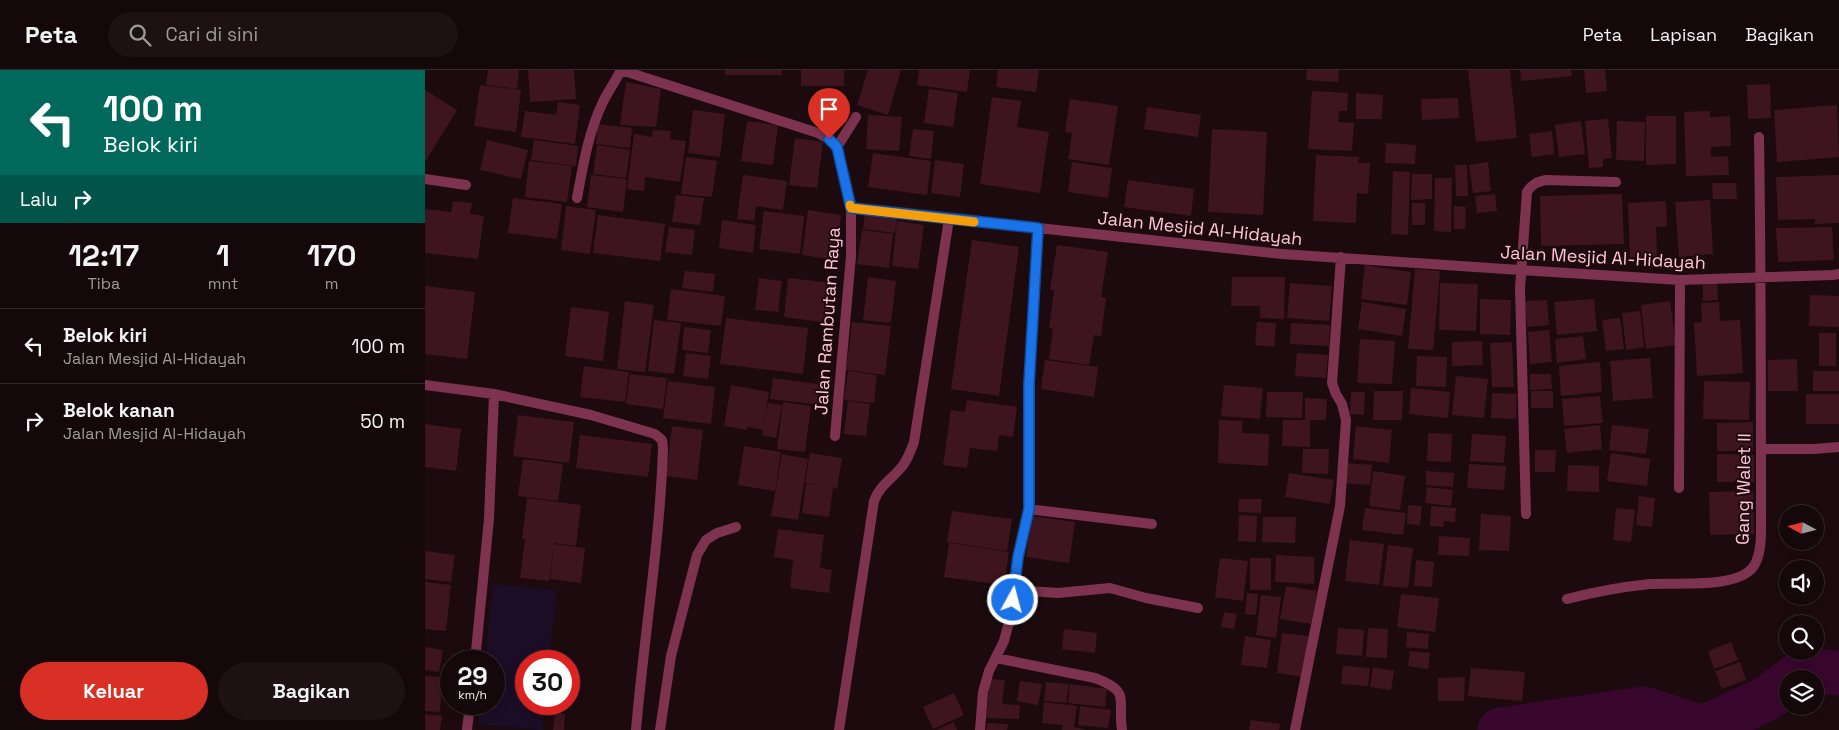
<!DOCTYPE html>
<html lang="id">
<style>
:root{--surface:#15080b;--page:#1e1114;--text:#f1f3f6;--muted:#9d9a9d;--line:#34292c;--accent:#d93025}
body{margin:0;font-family:"Space Grotesk",sans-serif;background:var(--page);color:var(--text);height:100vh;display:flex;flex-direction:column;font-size:19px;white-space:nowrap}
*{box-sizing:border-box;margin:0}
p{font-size:16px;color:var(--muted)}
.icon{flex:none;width:28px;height:28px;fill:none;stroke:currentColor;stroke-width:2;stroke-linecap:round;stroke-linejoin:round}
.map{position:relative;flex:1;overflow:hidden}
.sheet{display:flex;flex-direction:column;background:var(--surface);width:425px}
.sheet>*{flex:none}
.guide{background:#00695c;color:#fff;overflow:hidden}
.needle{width:32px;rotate:277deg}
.buttons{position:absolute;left:1354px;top:435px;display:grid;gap:10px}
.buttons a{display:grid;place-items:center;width:45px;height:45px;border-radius:50%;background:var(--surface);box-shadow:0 2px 8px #0003,0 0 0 1px var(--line);font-size:25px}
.speed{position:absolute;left:15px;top:580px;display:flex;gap:10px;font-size:25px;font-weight:700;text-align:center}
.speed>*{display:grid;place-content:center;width:65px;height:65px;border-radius:50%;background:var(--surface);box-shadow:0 2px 8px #0003,0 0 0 1px var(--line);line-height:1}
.speed small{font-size:12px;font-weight:400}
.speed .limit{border:8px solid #d22;background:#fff;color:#111}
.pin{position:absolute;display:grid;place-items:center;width:42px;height:42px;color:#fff;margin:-51px -21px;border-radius:50% 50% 50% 0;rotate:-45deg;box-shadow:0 0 5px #0007}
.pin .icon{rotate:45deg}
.me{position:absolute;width:55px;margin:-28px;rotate:7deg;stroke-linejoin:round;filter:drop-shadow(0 0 4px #0008)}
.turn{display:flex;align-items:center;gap:18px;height:105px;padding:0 20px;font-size:22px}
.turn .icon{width:65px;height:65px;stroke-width:2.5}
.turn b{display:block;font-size:35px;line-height:42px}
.then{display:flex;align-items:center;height:48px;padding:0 20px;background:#0003;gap:10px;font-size:19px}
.eta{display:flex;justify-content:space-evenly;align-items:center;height:85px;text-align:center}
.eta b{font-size:30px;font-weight:800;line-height:35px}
.action{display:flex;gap:10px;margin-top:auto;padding:10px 20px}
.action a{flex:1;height:58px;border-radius:30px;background:var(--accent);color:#fff;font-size:20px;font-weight:800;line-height:58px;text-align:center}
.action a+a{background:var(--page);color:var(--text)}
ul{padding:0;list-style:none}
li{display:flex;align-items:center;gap:15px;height:75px;padding:0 20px;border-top:1px solid var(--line)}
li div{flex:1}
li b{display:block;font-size:19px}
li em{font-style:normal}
header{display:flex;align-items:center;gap:30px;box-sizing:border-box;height:70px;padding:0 25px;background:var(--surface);border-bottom:1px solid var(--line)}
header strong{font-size:24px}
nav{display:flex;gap:28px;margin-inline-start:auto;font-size:18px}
.search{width:350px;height:45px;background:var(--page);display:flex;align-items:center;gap:12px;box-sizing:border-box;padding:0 18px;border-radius:28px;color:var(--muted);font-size:19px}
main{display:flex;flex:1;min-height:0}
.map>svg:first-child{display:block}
.green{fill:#1b0d26}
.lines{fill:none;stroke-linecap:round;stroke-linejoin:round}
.river{stroke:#39062e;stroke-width:45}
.building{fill:#3e151e}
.street{stroke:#7d334f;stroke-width:10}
.route-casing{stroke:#114b97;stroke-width:12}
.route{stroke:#1a73e8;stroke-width:9}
.slow{stroke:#f59e0b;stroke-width:9}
.labels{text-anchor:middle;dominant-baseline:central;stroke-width:4;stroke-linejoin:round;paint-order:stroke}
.street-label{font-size:18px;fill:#ffc5d7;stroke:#1c0a0f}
</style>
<header>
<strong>Peta</strong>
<div class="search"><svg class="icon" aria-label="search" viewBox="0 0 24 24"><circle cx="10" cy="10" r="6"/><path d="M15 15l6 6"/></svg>Cari di sini</div>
<nav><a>Peta</a><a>Lapisan</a><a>Bagikan</a></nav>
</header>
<main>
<section class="sheet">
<div class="guide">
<div class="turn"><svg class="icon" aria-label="left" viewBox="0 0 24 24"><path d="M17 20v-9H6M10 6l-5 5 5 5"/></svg><div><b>100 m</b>Belok kiri</div></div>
<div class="then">Lalu<svg class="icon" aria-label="right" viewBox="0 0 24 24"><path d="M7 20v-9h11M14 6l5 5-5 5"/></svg></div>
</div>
<div class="eta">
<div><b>12:17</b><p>Tiba</p></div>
<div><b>1</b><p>mnt</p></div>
<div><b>170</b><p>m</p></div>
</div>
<ul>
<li><svg class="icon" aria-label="left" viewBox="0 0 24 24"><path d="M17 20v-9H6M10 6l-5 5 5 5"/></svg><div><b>Belok kiri</b><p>Jalan Mesjid Al-Hidayah</p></div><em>100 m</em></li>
<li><svg class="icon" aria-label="right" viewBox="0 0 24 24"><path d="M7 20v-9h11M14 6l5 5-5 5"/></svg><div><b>Belok kanan</b><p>Jalan Mesjid Al-Hidayah</p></div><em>50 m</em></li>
</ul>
<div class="action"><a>Keluar</a><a>Bagikan</a></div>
</section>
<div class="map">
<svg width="1414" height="660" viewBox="0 0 1414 660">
<rect width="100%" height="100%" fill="#1c0a0f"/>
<path class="green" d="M68,514L132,520L124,591H101V634H120L117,660L53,654L55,634H69V591H60Z"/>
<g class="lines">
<path class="river" d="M1368,609L1379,600L1414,603
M1075,660L1219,639L1278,658L1343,628L1362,613"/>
</g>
<path class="building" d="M63,0H94L92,19L61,15Z
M103,0H149L151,29L105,32Z
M300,0H357V5H300Z
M376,0H419V16H376Z
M443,0H476L463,45L432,35Z
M494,0H545L542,22L492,15Z
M573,0H614L611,22L571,17Z
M882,0H914L913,12L881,10Z
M1043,0H1085L1092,68L1051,72Z
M1095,0H1146L1147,6L1096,11Z
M1159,0H1180L1182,21L1161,23Z
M201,12L236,19L231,57L195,55Z
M1345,14L1346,48L1323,49L1322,15Z
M55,15L96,20L91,62L49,56Z
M504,19L533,23L528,57L499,53Z
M0,20L32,40L0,92Z
M887,21L923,23L922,41H914L913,52L929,53L927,81L883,79Z
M931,23L958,25L957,49H931Z
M567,27L596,31L592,57L624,62L615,123L555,114Z
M1033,28L1034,48L997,50L996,29Z
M645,29L693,36L684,95L643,89L647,63L640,62Z
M133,32L155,35L150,74L96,67L100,41L131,45Z
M1412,35L1414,87L1352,92L1349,40Z
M722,37L776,45L773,67L719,59Z
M268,40L300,44L295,87L263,83Z
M1285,41V47L1305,46L1306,76L1286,77V87L1303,86L1304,105L1261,106L1259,42Z
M443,45L477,47L474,81L441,79Z
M1221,46H1251V94L1221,95Z
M1183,49L1187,88L1178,89V97L1164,98L1160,51Z
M322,51L353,55L348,95L316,91Z
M1156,51L1160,84L1134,87L1130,55Z
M1192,51L1220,52L1219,91L1191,90Z
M173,54L207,58L205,78L171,74Z
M488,59L509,61L506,89L484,86Z
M787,59L842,62L838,145L783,142Z
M228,60L246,61L245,69L261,71L255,112L220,107L219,121L202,119L209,64L227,67Z
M1127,61L1129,84L1107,87L1104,64Z
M370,68L398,72L392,118L364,115Z
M62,70L103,80L96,109L55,100Z
M109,70L153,76L151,96L106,90Z
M961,73L991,75L990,94L960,93Z
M172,75L205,80L201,108L168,104Z
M448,83L506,91L502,125L443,117Z
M891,85L934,87L933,93H945L943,124L932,123L931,153L888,151Z
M261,87L292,91L287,127L256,124Z
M510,90L539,94L535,127L506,123Z
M104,91L147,96L142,132L100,127Z
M647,92L687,98L683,128L643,122Z
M1063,92L1066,121L1048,123L1044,95Z
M1030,95H1042L1043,126H1031Z
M968,101L985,102L983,165L966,164Z
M987,104H1007V129L986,130Z
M166,105L202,109L198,142L162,137Z
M318,105L362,111L358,140L331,136L329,151L312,149Z
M1414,105V153L1390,154V149L1353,150L1351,107Z
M1010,108H1027L1026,162L1009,161Z
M703,110L769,119L766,146L699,137Z
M1287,113H1311L1312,129H1288Z
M1070,124L1072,141L1052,143L1050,126Z
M1197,124L1199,174L1116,176L1115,126Z
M251,125L279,128L275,155L247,152Z
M88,128L137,134L132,169L83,163Z
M1285,130L1288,184L1254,187L1250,132Z
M28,131L47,133L45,144L59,146L53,189L0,183V139L26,142Z
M1241,131L1242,156L1231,157L1232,187H1205L1203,133Z
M987,133H1000V155H987Z
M141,136L171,140L165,184L136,180Z
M1029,136L1041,137L1040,159H1029Z
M383,140L416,145L410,190L377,185Z
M339,141L379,146L375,184L334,179Z
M440,142L472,146L470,163L438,159Z
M173,145L240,154L235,191L168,183Z
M297,150L331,155L328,183L294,178Z
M472,151L499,155L493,199L467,196Z
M244,157L270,160L267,185L240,182Z
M1407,157L1409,190L1353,192L1351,158Z
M437,160L468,164L464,198L432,194Z
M547,170L594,177L574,326L526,319Z
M632,175L683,182L676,227L681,228L676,266L669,265L664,295L624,289L628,259L624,258L629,220H625Z
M940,195L986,202L982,235L936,229Z
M990,199L1015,201L1008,280L983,279Z
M260,201L290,204L288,222L257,218Z
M443,207L471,211L466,253L438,250Z
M807,207H860L859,249L835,248V236H806Z
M334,208L357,211L353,242L330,240Z
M363,208L408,213L403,253L359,247Z
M1292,211L1293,230L1278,231V212Z
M865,213L907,216L904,251L862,248Z
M1015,213L1053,214L1051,261L1014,260Z
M0,216L50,222L42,289L0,284Z
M246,219L300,226L296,256L242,250Z
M1385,225L1414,226V257L1384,256Z
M1055,229L1086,230L1085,265L1055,264Z
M1169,229L1172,261L1132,265L1129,232Z
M1122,230L1124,255L1102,257L1100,231Z
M200,231L229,235L220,302L192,299Z
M1245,231L1251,275L1221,279L1216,235Z
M937,232L981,239L977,266L933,259Z
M1294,232L1295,251L1315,250L1318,303L1272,306L1269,253L1277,252L1276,233Z
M146,237L184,242L178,291L140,286Z
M1215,241L1219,277L1201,280L1197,243Z
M301,248L383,258L378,304L295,294Z
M1195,248L1199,279L1181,281L1177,250Z
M229,250L256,253L249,304L223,301Z
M427,252L466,256L460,305L421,300Z
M832,252L851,253L849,277L830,275Z
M866,253L905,255L904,276L865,274Z
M259,257L286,260L283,283L257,280Z
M1124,260L1127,292L1105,294L1103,262Z
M1394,263H1411V296H1394Z
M1158,266L1161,289L1132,293L1130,269Z
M935,269L970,271L967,314L932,313Z
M1057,271L1058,295L1027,296V272Z
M1087,272L1089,317H1067L1065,273Z
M261,283L286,286L283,309L258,306Z
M872,283L903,285L901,308L870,306Z
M992,286L1022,287L1021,317L991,316Z
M1225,288L1228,328L1188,331L1185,291Z
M1372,289L1373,321H1343V290Z
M620,290L673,297L669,327L616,319Z
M1175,292L1177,322L1136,326L1134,296Z
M159,296L204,302L200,332L155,327Z
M423,301L452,305L449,333L419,330Z
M1388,301H1414V321H1388Z
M205,304L242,308L238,339L201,334Z
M1105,304H1126L1127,319L1105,320Z
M1031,306L1063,309L1059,348L1027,345Z
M348,308L400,315L398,335L345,329Z
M243,311L290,317L286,354L238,348Z
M1279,311L1325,312L1324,350L1278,349Z
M306,315L344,322L338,360L322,357V360L299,356Z
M799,315L838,318L835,349L796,346Z
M986,318L1025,322L1023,348L984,344Z
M949,321H978L977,350H948Z
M1106,321H1128V338H1106Z
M842,322H878L877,348L841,347Z
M926,322H940L939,345L925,344Z
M1067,323L1092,324L1091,349L1066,348Z
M1381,324H1414V354H1381Z
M1175,326L1178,353L1139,356L1137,329Z
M880,328L902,329L901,350H885V377L857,376L858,350H880Z
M542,330L592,337L588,367L574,365L572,381L545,378L542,398L518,395L526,340L540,342Z
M423,331L445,334L441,366L419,364Z
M358,332L386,336L380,382L352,379Z
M343,333L357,335L351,368L337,365Z
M93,345L149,352L144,393L88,386Z
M794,350L817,351V363L844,364L843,396L793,393Z
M1328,352V381H1292V353Z
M0,354L36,359L31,401L0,397Z
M1175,355L1177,379L1142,383L1139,359Z
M1187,355L1224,359L1221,384L1184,380Z
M247,356L278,360L272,410L241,406Z
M931,356L967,360L964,393L928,389Z
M1003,363L1027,364L1026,392L1002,391Z
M1047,364L1081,366L1079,393L1045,391Z
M155,365L227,374L223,407L151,398Z
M319,376L356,382L350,421L313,415Z
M878,379H904L903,404L877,403Z
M1110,380H1131L1130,402H1110Z
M385,383L417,388L412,419L408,418L404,447L377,443L381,414L394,415L380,413Z
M1186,383L1225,389L1222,416L1182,411Z
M357,384L383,389L373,450L346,446Z
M1292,384L1329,385V412H1292Z
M98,389L138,394L133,431L93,426Z
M920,393L947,395L945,415L919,413Z
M1044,394L1081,396L1079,420L1042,418Z
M1143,395L1174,396V422L1142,421Z
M948,401L980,406L975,440L944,436Z
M1001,401L1029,403L1028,417L1001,415Z
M864,403L909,410L905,434L860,427Z
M1002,417L1028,420L1026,436L1000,433Z
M1328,421L1329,464L1285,465L1284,422Z
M1214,426L1230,428L1227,457L1211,455Z
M102,428L156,435L151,476L129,473L124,511L95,508L100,469H97Z
M814,429H837L836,443L813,442Z
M983,435L997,436L995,455L982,454Z
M1006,436L1031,438L1030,452L1019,451L1018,457L1005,456Z
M940,438L981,443L978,465L937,460Z
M1191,438L1210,440L1206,472L1188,470Z
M527,441L587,449L582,481L522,472Z
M1056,444L1086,446L1084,481L1054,480Z
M814,445L832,446L831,472L813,471Z
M607,446L650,452L644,493L601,487Z
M838,447H871L870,473L837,472Z
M353,459L399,465L395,498L407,500L404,523L365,518L368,490L349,487Z
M1014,466L1045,468L1044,486L1013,485Z
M925,470L959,474L954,515L920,511Z
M524,473L584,482L579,515L519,507Z
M129,474L160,478L156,513L125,509Z
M963,475L988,478L983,518L958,516Z
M0,481L30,485L26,512L0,509Z
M851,485L889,487V514L850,512Z
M795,488L823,491L818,531L790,527Z
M825,488H846V520H825Z
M991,490L1009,492L1007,517L989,516Z
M0,512L26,515L21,561L0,559Z
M861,516L892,521L886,554L855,549Z
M822,523L833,524L831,545L820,544Z
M976,524L1014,528L1010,562L972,557Z
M836,525L856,527L851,568L831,565Z
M799,542L812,544L809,559L796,557Z
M913,558L939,560L937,586L911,584Z
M943,558L963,559L962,588L941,587Z
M639,559L672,563L670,583L637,579Z
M982,562L1004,564L1003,579L981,577Z
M857,563L884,566L878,607L852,603Z
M820,566L846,570L842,598L816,595Z
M1306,572L1313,590L1289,599L1283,581Z
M0,577L18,580L14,602L0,600Z
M985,581L1005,583L1003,599L983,596Z
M1315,592L1321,610L1297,619L1290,601Z
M918,596L945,598L943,616L916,614Z
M948,597L969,601L966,620L945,617Z
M1046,598L1100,602L1097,631L1043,626Z
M0,606L17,607L15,642L0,641Z
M1040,607L1039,631H1013V608Z
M565,609L580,610L577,634L595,635L594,649L561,648Z
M595,611L617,614L613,635L592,631Z
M621,612L644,614L641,633L619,631Z
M645,614L682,619L680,637L643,633Z
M529,623L539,645L508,659L498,637Z
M619,632L652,636L649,657L662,660H637L638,655L617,653Z
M655,636L686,640L683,658L653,655Z
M130,643L140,644L139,660H128Z
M0,644L17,646L15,660H0Z
M826,650L855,654L854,660H824Z
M529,652L532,660H511Z
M562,653L583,654L582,660H561Z"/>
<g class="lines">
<path class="street" d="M196,0L393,63L404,69L412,77L426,138V186L410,366
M412,77L431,47
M0,109L41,115
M152,128C158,96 163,64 177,34C182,23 190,12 196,0
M426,138L857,184L1095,200L1255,210L1408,205L1414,204
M0,315L69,324L166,345L230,364L237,370L238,378C235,472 219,566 211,660
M1336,379H1389L1414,377
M1254,418L1255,210
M603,439L727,454
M1101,444L1095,218L1102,122C1107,114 1112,112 1121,110L1191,112
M589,520L633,523L685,518L721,528L773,538
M1142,529C1169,522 1196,517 1225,514C1249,512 1317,520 1330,494C1337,481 1336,462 1336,448C1336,321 1336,194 1334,67
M571,588L670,608C707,622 692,629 697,660
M50,591L64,449L69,324
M42,660L45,634
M235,660L246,586L272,485L281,470L292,463L311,457
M414,660L449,431C454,417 464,411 474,400C482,392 485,382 489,372L524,149
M555,660L558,622L564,601L579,571L587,540L593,487L603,439L604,314L613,158
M870,660L915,436L921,350L917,334L911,324L907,313L916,187"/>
</g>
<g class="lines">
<g class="route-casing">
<path id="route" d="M404,69L412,77L426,138L613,158L604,314V439L593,487L588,530"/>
</g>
<use href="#route" class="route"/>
<path class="slow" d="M425,135L426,138L549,152"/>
</g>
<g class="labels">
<g class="street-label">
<text transform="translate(775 158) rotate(6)">Jalan Mesjid Al-Hidayah</text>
<text transform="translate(1178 187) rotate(3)">Jalan Mesjid Al-Hidayah</text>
<text transform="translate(402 251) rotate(-86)">Jalan Rambutan Raya</text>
<text transform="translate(1318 419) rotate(-89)">Gang Walet II</text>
</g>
</g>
</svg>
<div class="buttons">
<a><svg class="needle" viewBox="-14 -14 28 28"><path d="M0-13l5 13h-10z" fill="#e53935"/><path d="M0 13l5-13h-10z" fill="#9d9a9d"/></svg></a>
<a><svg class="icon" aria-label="sound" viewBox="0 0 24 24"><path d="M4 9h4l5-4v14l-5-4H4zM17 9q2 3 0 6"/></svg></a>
<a><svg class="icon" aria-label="search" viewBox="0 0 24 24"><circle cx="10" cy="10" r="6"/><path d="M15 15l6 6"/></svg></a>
<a><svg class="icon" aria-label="layers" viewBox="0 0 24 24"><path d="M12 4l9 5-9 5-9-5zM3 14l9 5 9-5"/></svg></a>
</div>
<div class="speed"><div>29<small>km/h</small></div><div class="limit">30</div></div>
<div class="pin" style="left:404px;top:69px;background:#d93025"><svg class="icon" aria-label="arrive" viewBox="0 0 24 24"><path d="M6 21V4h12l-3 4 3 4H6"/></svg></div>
<svg class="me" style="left:588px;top:530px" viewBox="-20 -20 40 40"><circle r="17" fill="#1a73e8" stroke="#fff" stroke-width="3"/><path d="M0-11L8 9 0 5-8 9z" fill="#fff"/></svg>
</div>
</main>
